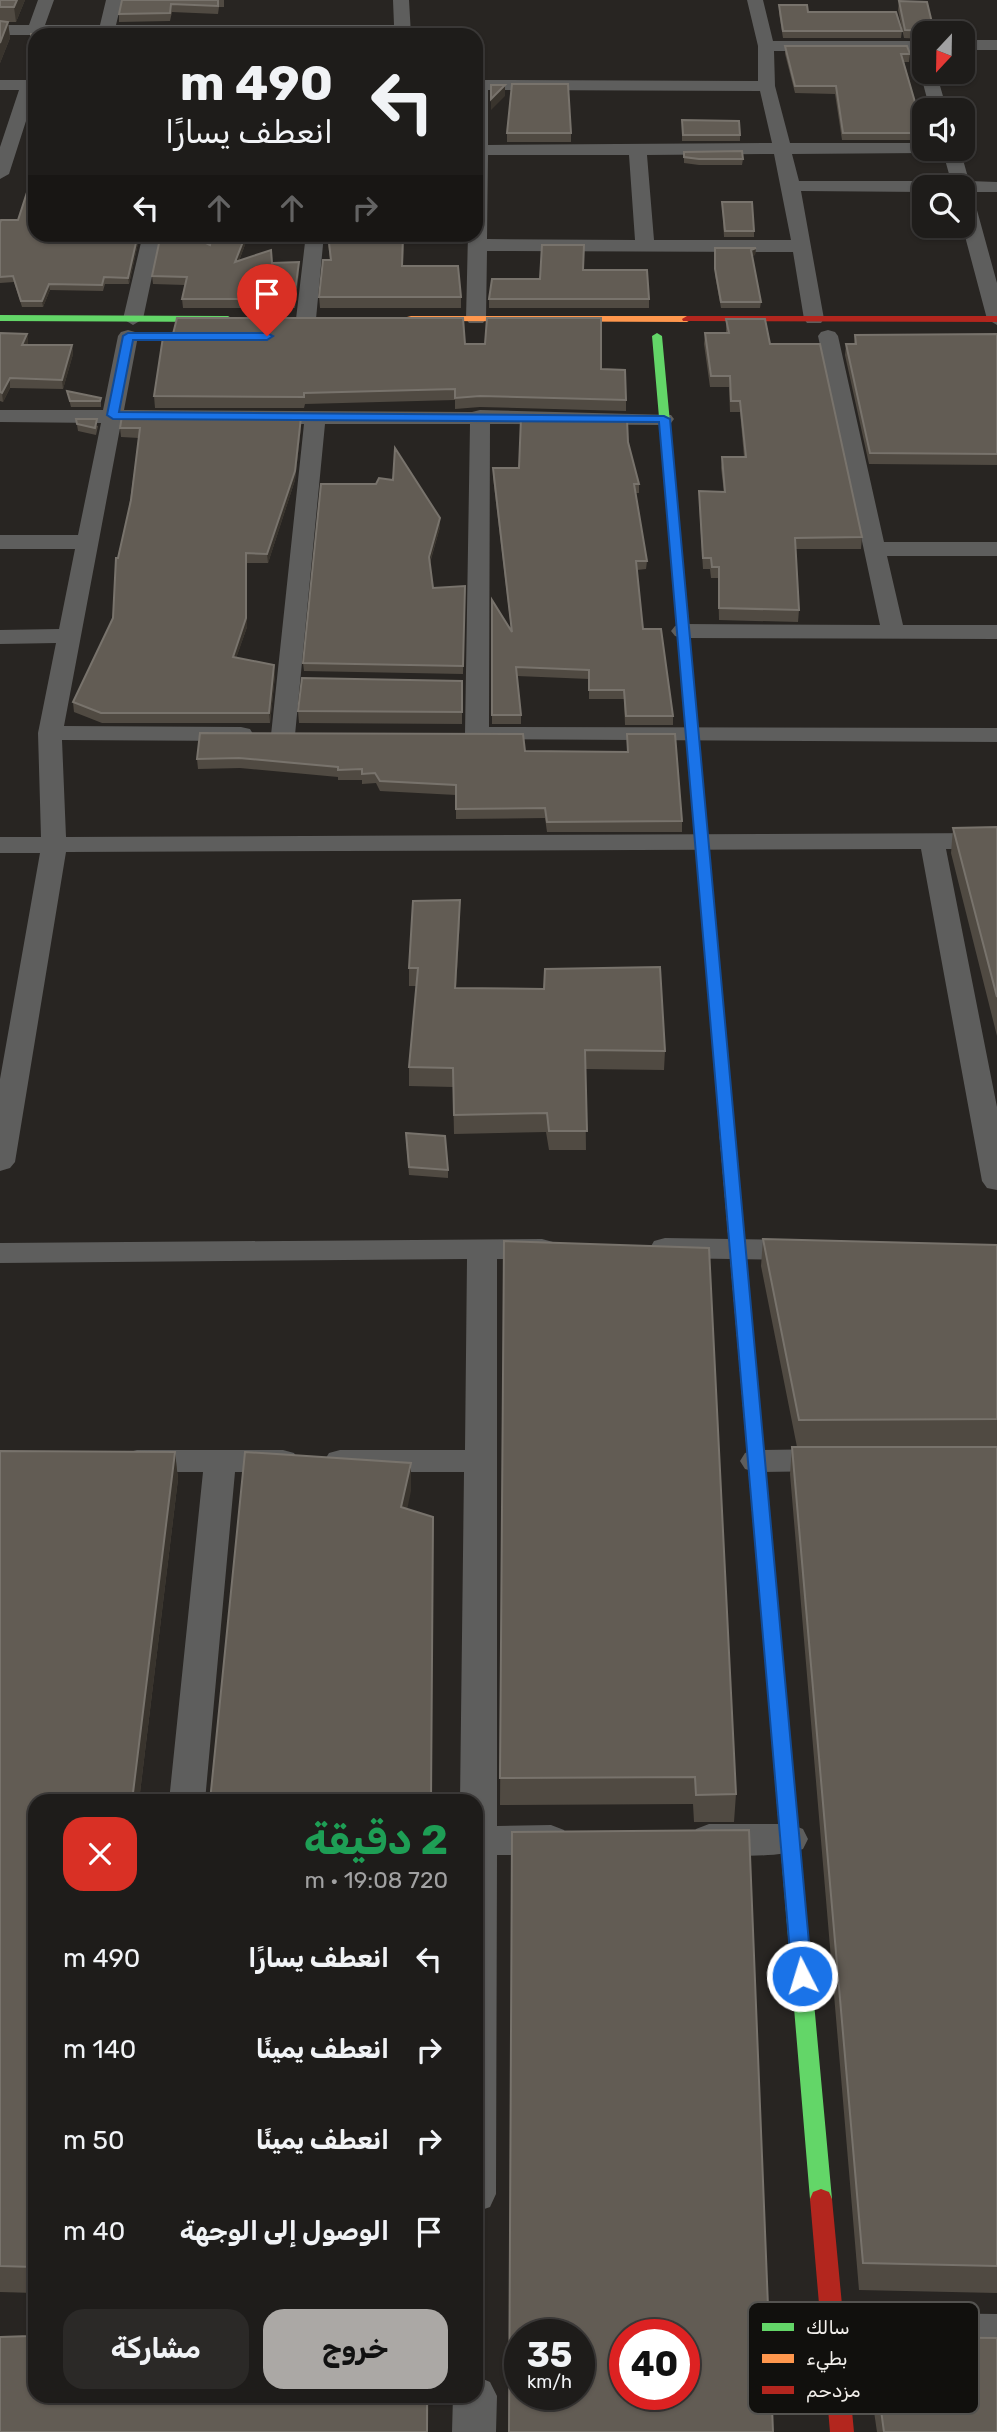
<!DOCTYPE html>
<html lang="ar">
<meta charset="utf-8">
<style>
:root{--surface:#1e1c1a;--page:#2b2927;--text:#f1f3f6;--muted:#a1a1a2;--line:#3c3a39;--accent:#aba8a5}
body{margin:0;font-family:Rubik,Cairo,sans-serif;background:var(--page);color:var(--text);direction:rtl;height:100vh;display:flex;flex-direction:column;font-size:26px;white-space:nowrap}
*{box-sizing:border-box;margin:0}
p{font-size:23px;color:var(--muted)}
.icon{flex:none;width:38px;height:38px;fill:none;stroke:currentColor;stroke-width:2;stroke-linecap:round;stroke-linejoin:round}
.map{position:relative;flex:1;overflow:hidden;direction:ltr}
.drawer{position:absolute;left:28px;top:1794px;width:455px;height:609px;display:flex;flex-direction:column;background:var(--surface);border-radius:21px;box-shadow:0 2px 5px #0004,0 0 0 2px var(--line);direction:rtl}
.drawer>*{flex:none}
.banner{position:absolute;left:28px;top:28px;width:455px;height:214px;border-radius:21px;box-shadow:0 2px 5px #0004,0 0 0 2px var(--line);direction:rtl;background:#1e1c1a;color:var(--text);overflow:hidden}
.needle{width:46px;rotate:202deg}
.tools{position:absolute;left:912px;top:21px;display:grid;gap:14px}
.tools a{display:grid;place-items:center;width:63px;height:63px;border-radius:14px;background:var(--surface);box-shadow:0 2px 5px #0004,0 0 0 2px var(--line);font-size:35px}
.speed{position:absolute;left:504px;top:2319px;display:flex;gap:14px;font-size:35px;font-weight:700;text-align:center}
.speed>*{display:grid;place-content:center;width:91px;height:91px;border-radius:50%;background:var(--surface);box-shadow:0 2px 5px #0004,0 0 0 2px var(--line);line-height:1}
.speed small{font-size:18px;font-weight:400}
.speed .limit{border:10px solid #d22;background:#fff;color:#111}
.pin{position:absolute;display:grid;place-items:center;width:60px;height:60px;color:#fff;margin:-72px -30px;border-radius:50% 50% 50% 0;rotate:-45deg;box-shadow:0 0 7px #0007}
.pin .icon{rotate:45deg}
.me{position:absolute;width:77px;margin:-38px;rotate:355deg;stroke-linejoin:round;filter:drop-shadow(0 0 5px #0008)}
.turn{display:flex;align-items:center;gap:24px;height:147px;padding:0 35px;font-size:32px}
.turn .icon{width:91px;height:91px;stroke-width:2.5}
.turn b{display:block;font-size:49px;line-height:60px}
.lanes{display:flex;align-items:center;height:66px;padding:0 35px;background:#0003;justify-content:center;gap:35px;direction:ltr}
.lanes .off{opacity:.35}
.round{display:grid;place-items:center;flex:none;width:74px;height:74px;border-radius:21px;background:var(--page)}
.summary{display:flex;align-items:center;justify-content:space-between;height:119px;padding:0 35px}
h1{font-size:42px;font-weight:700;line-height:52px;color:#1e9e55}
.cta{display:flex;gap:14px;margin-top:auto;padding:14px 35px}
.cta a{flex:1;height:80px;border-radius:21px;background:var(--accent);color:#111;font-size:28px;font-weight:700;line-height:80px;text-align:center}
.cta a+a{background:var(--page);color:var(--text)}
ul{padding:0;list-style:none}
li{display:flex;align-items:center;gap:21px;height:91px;padding:0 35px}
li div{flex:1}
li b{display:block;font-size:26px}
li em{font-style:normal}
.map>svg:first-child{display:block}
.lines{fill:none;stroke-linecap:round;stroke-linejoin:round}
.street{fill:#5e5e5d;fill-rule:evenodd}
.fast{fill:#63d668;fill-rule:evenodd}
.slow{fill:#ff974d;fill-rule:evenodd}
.jam{fill:#b3261e;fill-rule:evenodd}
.wall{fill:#504a42}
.shaded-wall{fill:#39342d}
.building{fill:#625c54;stroke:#78736c;stroke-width:2;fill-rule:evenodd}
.route{fill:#1a73e8;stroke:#114b97;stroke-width:2}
.key{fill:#11100d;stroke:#545350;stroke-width:2}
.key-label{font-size:19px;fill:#f2efeb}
</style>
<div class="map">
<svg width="997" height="2432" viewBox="0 0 997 2432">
<rect width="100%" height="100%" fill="#282522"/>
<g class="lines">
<path class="street" d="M38,0H54L45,25H100L106,0H122L116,25H394L393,0H409L411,35H0V25H29Z
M747,0H763L773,41H924V51H774L775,86L790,143H924V149H932L924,153L792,154L799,181H951L942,149H960L969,181L997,182V192H972L997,283V325L987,319L962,225V187H924V192L801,191L824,319L821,323H807L804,319L793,252L487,251L486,319L483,323H469L466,319L468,234H476V80L758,81V46ZM488,90L760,91L772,143L488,145ZM774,154L791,240H654L647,155ZM488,155H629L635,240L487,239Z
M962,40H997V50H962Z
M922,68L924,72H936L947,110H930L920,72Z
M0,80H35V93L9,174L0,179V147L19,90H0Z
M143,234H161L143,319L133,325L123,319Z
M306,234H324L316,319L306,325L296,319Z
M128,330L135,332L138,336L124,410L472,412L480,410L671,415L674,419L671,423L664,425L490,424L489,727L997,728V742L468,739L465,734L470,424H325L295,735L292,740L283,742L274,740L271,735L304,424L121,423L64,726L241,727L250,729L253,734L250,739L241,741L62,740L66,837L997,833V849H946L997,1107V1190L987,1188L982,1181L921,849L66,852L15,1162L10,1168L0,1171V1079L40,853H0V837H41L38,733L56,643L0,644V630L59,629L75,549H0V535H78L101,423L0,422V410H103L118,336L121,332Z
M828,330L835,332L838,336L884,542H997V556H887L903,625H997V639L683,638L675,636L671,631L675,626L683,624L880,625L818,336L821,332Z
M665,1238L801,1240L812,1243L816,1250L812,1257L801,1260L665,1258L654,1255L650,1248L654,1241Z
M542,1239L553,1242L557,1249L553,1256L542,1259H497V1826L551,1825L564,1830L569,1840L564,1850L551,1855H497L496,2194L490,2207L476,2212V1801H460L464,1472H340L329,1469L324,1461L329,1453L340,1450H465L467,1259L0,1263V1243Z
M832,1449L843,1452L848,1460L843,1468L832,1471L756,1472L745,1469L740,1461L745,1453L756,1450Z
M137,1450H283L294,1453L299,1461L294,1469L283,1472H235L205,1801H169L203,1472H137L126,1469L121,1461L126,1453Z
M709,1824H790L803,1829L808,1839L803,1849C778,1858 721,1858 696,1849L691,1839L696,1829Z
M834,2312L997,2314V2352L834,2350L819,2345L813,2331L819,2317Z
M476,2376L490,2382L497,2396L496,2432H452L453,2396H476Z"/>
<path class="fast" d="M0,315L228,316L233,319L228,322L0,321Z
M657,333L662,336L692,661L686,665L680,661L652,336Z
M777,1690L784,1692L786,1697L832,2199L829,2206L821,2209L813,2206L810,2199L768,1697L770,1692Z"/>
<path class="slow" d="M411,316H687L692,319L687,322L407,321V317Z
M727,1124L735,1129L786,1697L784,1702L777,1704L770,1702L768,1697L719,1129Z"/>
<path class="jam" d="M687,316H997V322L683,321L682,319Z
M686,657L692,661L735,1129L727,1134L719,1129L680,661Z
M821,2189L829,2192L832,2199L854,2432H830L810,2199L813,2192Z"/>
</g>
<path class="wall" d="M0,0H25L16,22H8L10,38L0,63Z
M122,0H224V7H219L218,14L172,12L170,21L119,22V14Z
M899,1L934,31V33H924V39L904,38L898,10Z
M779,5L902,31L901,38H783L779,13Z
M35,35V79L33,77L32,68Z
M785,46L910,54L909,62H904L924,133L923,140H842L835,94L795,93L785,54Z
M35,82V106H34L33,96Z
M682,120L740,135V141H682Z
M507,133H571V142H507Z
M684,152L743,159L742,165H699L684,163Z
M722,202L754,231V237H724Z
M0,223L35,234H140L129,284H105L103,291L50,290L43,307H22L14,282L0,283Z
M246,234V242L239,261L272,263L299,271L295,308H183L182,299L185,285L153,284L152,276L210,245Z
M327,234H404L403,266L461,297V308H320L319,297L330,260Z
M715,248H756L755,255L752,256L761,302L760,308H721L715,275Z
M584,270L649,299V308H489V299L540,279Z
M726,319L770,344L862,537L861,549H796L799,610L798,622L719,620L718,578H711L710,569H703L699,503V491L724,492L721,468L722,457H744L740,412H730L729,387H710L704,344L705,333H726Z
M0,333L27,334L28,343L27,345H72L73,354L63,389L10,388L3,402L0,401Z
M997,334V465L869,464L845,355L846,344H854L855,335Z
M465,344L601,369L626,400V411L480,407L455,409V400L305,404L304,408H155L154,396Z
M67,391L101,398V407H71Z
M301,417V427L295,480L268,563H246L247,627L236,658L275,675L270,723H102L74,712L73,702L113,618L139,438L121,437L120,428Z
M76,419L98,426L96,435L78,431Z
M628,442L639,484V493H636L647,561L646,569L637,570L643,629L673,716V725H625L624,699H589V679L517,676L521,715V724H492V600L511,629L493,477V468H519Z
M440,527L430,563L433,588L465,586L463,674L304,671L303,663Z
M462,681V724L299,723L298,711Z
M627,734L682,821V832H547L545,818L456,819V795L380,791L376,783L362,784V780H338V777L240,768L198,769L197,759L525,751L627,752Z
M997,827V1036L951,853L953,828Z
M460,918L456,988L665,1051L664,1070L585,1069L586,1150H549L546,1132L454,1134L453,1087L409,1086V1067L416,986H409V968Z
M406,1140L448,1170V1178L409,1175Z
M763,1239L997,1245V1446L797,1447L761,1266Z
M504,1241L736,1794L734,1822H694L693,1804L500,1805Z
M792,1447H997V2293L859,2290L790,1474Z
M0,1451L175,1452L178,1479L139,1801H35V2293L0,2292Z
M871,2337L997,2432H877L867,2364Z"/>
<path class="shaded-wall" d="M17,0H25L16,22L14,7Z
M8,22L10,38L0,63V43Z
M505,85V96L491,110V99Z
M138,234H140L129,284L128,278Z
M246,234V242L235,271V262Z
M756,248L755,255L751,256V250Z
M299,262V271L295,308L294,299Z
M49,284L50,290L43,307L42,301Z
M27,334L28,343L23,355L22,345Z
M72,345L73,354L63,389L62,380Z
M10,378V388L3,402L2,393Z
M301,417V427L295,480L268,563L267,554Z
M440,518V527L429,565V557Z
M246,563L247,627L233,667V657Z
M274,665L275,675L270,723L269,713Z
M460,900V918L455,1006V988Z
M175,1452L178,1479L139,1801H132Z
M411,1463V1491L402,1534L401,1507Z
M427,2396H429L428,2432H427Z"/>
<path class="building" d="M0,0H17L14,7H0Z
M122,0H218V6L171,4L170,13L119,14Z
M899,1L927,2L934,31L905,30Z
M779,5H807L808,12H896L902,31H783Z
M0,21L8,22L0,43Z
M67,28H159V35H35V70L32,68L31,34L62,35Z
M785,46H907L910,54H901L924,133H843L836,86H795Z
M35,82V96H33Z
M512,84H568L571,133H507Z
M491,85H505L491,99Z
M682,120L739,121L740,135H683Z
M742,151L743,159H699L684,157V152Z
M31,180H35V234H138L128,278L104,277L102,285L49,284L42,301H21L13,276L0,277V223L1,220H18Z
M722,202H752L754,231H725Z
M161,234H187L210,245L212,234H246L235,262L271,250L272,263L299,262L294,299H182L187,277L152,276Z
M328,234H403L402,266H458L461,297H319L323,260H331Z
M542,245H584L583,270H647L649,299H489L492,279H540Z
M715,248H756L751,250L761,302H721L715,269Z
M177,318H463L465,344H485L487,318H601V369L625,370L626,400L480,396L455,398V389L304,393V397L154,396L163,337L173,334Z
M726,319H765L770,344H820L862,537L795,538L799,610L719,608V567H712L711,558H703L699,491L725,492L722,457H746L740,401H731L730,376H711L705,333H729Z
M0,333L27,334L22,345H72L62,380L10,378L2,393L0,392Z
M997,334V454L870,453L846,344H856L855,335Z
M67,391L101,398L100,401H70Z
M122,416L301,417L295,471L267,554L246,553V618L233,657L274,665L269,713H101L73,702L113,618L116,558H118L131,500L140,428H120Z
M521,418L627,419L628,442L639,484H634L647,561H636L643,629H661L673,716H626L624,690H589V670L516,667L521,715H492V600L512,632L493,468H519Z
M76,419H97L95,428L77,424Z
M395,448L440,518L429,557L433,588L465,586L463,666L303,663L321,484H376L379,478L393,480Z
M302,678L462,681V712L298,711Z
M200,733L523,734L525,751L628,752L627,734H675L682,821L547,822L545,808L456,809V785L380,781L375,773L362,774V769L338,770V767L239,758L197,759Z
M997,827V997L953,828Z
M460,900L455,988L544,989L545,969L660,967L665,1051L585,1050L587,1131H549L547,1113L454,1115L453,1068L409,1067L418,968H409L413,901Z
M406,1133L445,1136L448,1170L409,1167Z
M763,1239L997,1245V1419L799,1420Z
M504,1241L709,1248L736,1794L696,1795L695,1777L500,1778Z
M792,1447H997V2266L863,2263Z
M0,1451L175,1452L132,1801H35V2267L0,2266Z
M245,1452L411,1463L401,1507L433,1517L431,1801H210Z
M749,1830L773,2432H509L512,1832ZM520,2334H579V2394H520ZM625,2334H684V2394H625Z
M33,2331H35V2396H427V2432H0V2337L30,2336Z
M871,2337L997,2338V2432H884Z"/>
<path class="route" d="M128,333H267L273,336L267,340H133L119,412L664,416L670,419L812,1976L809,1982L802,1984L795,1982L792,1976L659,422L113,419L107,415L123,336Z"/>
<rect x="748" y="2302" width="231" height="112" rx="10" class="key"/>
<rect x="762" y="2323" width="32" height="8" fill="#63d668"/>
<rect x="762" y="2354" width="32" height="9" fill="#ff974d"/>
<rect x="762" y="2386" width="32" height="8" fill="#b3261e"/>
<g class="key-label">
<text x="806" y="2334">سالك</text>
<text x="806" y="2365">بطيء</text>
<text x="806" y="2397">مزدحم</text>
</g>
</svg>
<div class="tools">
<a><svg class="needle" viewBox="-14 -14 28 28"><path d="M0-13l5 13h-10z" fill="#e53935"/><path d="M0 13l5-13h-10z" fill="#a1a1a2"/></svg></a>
<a><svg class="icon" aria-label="sound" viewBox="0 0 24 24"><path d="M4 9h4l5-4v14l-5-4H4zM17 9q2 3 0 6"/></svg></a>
<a><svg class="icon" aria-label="search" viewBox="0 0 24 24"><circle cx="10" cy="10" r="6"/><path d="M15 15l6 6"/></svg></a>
</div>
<div class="speed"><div>35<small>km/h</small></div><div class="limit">40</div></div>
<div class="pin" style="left:267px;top:336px;background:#d93025"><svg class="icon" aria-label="arrive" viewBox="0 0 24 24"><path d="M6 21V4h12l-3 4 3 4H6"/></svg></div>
<svg class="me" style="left:802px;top:1976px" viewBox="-20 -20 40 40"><circle r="17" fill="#1a73e8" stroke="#fff" stroke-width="3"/><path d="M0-11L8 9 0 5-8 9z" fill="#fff"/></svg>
<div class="banner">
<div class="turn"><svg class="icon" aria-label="left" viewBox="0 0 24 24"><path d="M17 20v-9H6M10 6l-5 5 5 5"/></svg><div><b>490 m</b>انعطف يسارًا</div></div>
<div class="lanes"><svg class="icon" aria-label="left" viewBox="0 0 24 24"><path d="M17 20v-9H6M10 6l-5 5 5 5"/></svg><svg class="icon off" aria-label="ahead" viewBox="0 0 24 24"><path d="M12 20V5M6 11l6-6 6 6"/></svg><svg class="icon off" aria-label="ahead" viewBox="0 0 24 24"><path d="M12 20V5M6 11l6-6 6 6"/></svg><svg class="icon off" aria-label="right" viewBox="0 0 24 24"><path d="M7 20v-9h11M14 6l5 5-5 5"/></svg></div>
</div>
<section class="drawer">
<div class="summary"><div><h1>2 دقيقة</h1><p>720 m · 19:08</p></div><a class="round" style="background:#d93025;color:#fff"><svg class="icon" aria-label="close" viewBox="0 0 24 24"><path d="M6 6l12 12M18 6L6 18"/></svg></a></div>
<ul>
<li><svg class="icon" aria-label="left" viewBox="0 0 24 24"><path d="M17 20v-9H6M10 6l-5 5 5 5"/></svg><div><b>انعطف يسارًا</b></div><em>490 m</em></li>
<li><svg class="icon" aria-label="right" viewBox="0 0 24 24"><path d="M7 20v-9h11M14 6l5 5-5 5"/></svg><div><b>انعطف يمينًا</b></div><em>140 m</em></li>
<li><svg class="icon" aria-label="right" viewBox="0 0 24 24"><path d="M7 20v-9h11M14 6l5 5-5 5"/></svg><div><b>انعطف يمينًا</b></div><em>50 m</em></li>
<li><svg class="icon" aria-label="arrive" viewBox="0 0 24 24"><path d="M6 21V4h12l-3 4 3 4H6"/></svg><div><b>الوصول إلى الوجهة</b></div><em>40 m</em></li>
</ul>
<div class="cta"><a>خروج</a><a>مشاركة</a></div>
</section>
</div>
